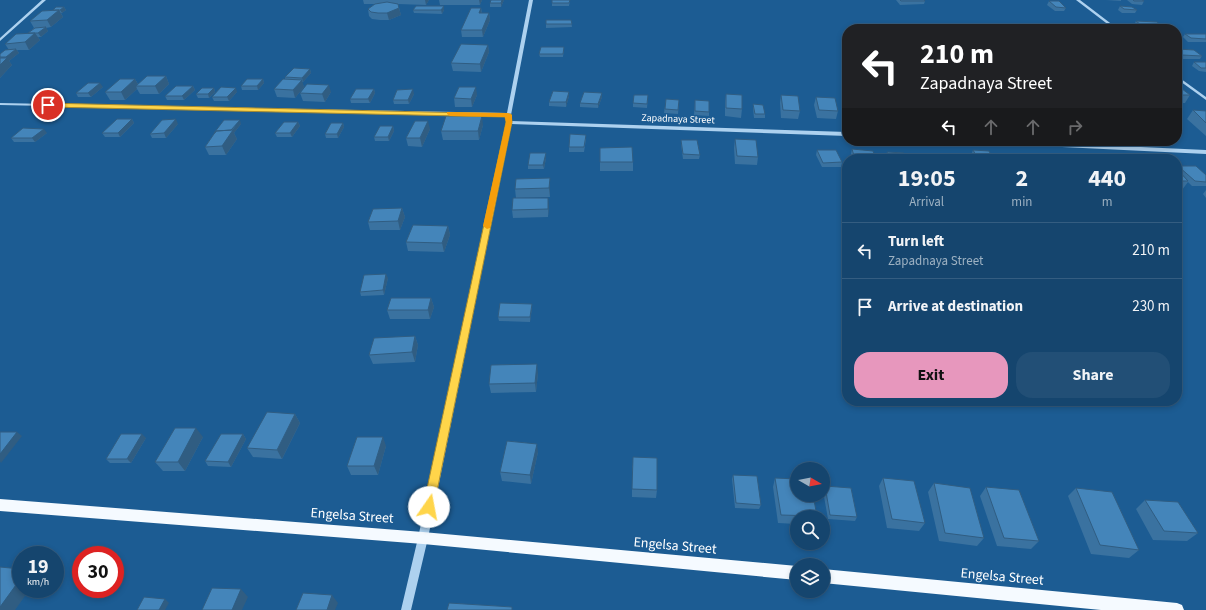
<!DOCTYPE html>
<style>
:root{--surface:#15456e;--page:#224f76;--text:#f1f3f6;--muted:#9db1c2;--line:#345d81;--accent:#e797bd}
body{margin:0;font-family:"Source Sans 3",sans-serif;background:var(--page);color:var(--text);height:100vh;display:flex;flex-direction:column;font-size:15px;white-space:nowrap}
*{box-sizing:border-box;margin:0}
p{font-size:13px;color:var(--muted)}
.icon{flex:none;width:22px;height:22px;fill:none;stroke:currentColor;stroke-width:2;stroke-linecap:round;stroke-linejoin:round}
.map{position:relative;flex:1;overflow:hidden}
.side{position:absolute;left:842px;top:154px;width:340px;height:252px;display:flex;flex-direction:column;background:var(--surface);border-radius:16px;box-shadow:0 2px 6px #0003,0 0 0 1px var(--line)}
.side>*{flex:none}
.guide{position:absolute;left:842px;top:24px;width:340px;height:122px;border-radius:16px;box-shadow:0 2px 6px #0003,0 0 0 1px var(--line);background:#202124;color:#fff;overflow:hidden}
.needle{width:26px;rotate:99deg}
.tools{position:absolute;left:790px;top:462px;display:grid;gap:8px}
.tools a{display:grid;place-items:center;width:40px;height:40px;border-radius:50%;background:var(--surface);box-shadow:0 2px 6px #0003,0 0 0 1px var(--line);font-size:20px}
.speed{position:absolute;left:12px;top:546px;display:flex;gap:8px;font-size:20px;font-weight:700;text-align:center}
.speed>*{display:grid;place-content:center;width:52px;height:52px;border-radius:50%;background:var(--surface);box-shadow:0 2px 6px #0003,0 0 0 1px var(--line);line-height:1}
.speed small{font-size:10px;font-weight:400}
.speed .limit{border:6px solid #d22;background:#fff;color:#111}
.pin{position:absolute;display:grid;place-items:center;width:34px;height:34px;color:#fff;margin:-17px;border:2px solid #fff;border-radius:50%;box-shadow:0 1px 4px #0007}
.me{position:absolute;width:44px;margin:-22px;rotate:12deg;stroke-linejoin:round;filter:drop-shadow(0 0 3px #0008)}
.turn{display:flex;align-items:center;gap:14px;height:84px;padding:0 12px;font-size:18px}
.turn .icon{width:52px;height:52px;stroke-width:2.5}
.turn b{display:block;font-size:28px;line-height:34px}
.lanes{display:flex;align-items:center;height:38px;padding:0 12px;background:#0003;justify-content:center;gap:20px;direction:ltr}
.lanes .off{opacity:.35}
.eta{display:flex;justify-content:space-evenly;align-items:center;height:68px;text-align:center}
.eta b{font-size:24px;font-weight:700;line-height:28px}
.button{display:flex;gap:8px;margin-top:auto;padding:8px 12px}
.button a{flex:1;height:46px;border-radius:16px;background:var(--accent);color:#111;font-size:16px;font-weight:700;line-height:46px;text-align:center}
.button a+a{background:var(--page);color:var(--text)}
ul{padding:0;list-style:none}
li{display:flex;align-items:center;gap:12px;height:56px;padding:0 12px;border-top:1px solid var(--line)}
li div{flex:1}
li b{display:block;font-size:15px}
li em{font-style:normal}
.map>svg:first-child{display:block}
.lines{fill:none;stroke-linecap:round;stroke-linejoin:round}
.minor{fill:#add1ef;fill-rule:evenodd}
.major{fill:#f5faff;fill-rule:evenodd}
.wall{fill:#3a72a0}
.shaded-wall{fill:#305d82}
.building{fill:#4485ba;stroke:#305d82}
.route{fill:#ffd54a;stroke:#a68a30}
.slow{fill:#f59e0b}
.labels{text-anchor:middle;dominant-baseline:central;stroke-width:3;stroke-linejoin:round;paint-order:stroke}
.far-street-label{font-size:10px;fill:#fff;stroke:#1c5c93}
.near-street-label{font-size:14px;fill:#fff;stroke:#1c5c93}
</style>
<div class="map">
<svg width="1206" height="610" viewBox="0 0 1206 610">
<rect width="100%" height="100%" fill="#1c5c93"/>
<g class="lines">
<path class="minor" d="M42,0H46L0,41V38Z
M529,0H533L511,115V121L847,132V136L511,124L428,538L411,610H401L418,538L507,122V116L0,105V103L507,113Z
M1076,0H1080L1118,29H1114Z
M1177,76L1206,97V100L1177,79Z
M978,141H1013L1206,150V154L981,143Z"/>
<path class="major" d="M0,499L423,532L797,566V580L423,544L0,511Z
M823,569L1177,603L1182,605L1184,610H1101L823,583Z"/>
</g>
<path class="wall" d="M363,0H429L426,5L398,4L401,15L389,20H380L372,19L369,16L368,9L375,4H364Z
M439,0H482L480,5H440Z
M504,0L501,7H490V3Z
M570,0L569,6H552V3Z
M896,0H924L925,1L924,4L900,5Z
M1106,0H1121V1Z
M1127,0H1142L1144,1L1142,5L1132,4Z
M1049,1L1066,8L1064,11H1055L1047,5Z
M444,6V10L442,14L414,13L413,10Z
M1120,6L1137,10L1135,13H1122L1118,10Z
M64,7L66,10L62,13H61L63,17L51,27L46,28L48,31L41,37H38L40,40L29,50H17L19,53L9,61L12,65L0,78V54L9,50L5,44L28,33L34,28L30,21L53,10Z
M481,8L482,13H489L490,20L483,37H462L461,30Z
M546,20H571L572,27L546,28Z
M1136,21L1162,26L1161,29H1139L1134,25Z
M1177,32L1182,36L1180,40H1177Z
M1185,34H1206V42H1188L1183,37Z
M488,45L489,52L481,72L453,71L451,63Z
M564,47L563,57H540L539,54Z
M1177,49L1202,56L1200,59H1180L1177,56Z
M1194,62H1206V72L1199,71L1192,66Z
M310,69L311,73L303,82H302L304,87L295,98L277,97L274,89L285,79V77Z
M166,76L169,84L159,94H140L137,89L125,100H110L105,92L135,79L138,84Z
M263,79L264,83L258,90H242L241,86Z
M1177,85L1190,95L1185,103H1177Z
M193,86L195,90L184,100H167L165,96Z
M103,87L91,97H78L76,93Z
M214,88L215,92L209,98H198L196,94Z
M374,89L375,93L370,103H351L350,99Z
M237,92L229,101H214L212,97Z
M331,92L325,102L303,101L300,93Z
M414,94L409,104H394L393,100Z
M726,94L742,109L741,118L725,116V102Z
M477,95L472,107H455L454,98Z
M648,95L647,108L633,107V103Z
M781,95L800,111L798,119L781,118L780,103Z
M569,96L566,107L549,106V102Z
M602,97L598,108L580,107V103Z
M816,97L838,111L836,119L817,118L814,105Z
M666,99L679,100L678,114L664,113Z
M695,100L709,112V116L694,115Z
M753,104L765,114V118H754L753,108Z
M1193,110L1206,111V136L1187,119Z
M132,119L134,123L120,137H105L102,133Z
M298,122L300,126L292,137H277L275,133Z
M343,123L344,127L338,138H326L325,134Z
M178,124L166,138H152L150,134Z
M241,124L234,133L237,139L226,155H209L205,147L214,134V133Z
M483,125L479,140H443L441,131Z
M393,126L394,131L389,141H375L374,137Z
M430,129L422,147L408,146L406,138Z
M47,133L35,142H14L11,138Z
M586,139L584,152H569V147Z
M735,139L758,157L757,165L735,164L734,148Z
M681,140L700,155L699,159H683L681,144Z
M600,148L633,162V171H600Z
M852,149L876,159H852L851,154Z
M817,150L842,162L841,167H822L816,155Z
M973,150L993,159H970V158Z
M887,152L907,159H887L886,157Z
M546,158L544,169H528V165Z
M1178,166L1206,175V186H1192L1188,182L1182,190H1177V167Z
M550,178V197L516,198L515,189Z
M1206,190V198L1203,194Z
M549,206L548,217L513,218L512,210Z
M402,208L405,217L400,230H370L368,222Z
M448,226L450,235L444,252L408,251L406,242Z
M388,278L384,295L361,296L360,292Z
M431,298L434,307L430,319H390L387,310Z
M532,304V308L530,322L499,321L498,317Z
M415,336L418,345L415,362L373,364L369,355Z
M538,373L536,392L491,393L489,384Z
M295,414L300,423L282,459L253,457L247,448Z
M243,434L246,439L231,467L208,466L205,461Z
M203,437L185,471H163L155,462Z
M146,438L131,463H110L106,459Z
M386,446L378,475H351L347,466Z
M538,452L531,484L502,481L500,472Z
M632,465L657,490L656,498L632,497Z
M733,475L761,505L759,509L735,508L732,479Z
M775,478L817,516V517H797V524L778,523L773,487Z
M883,478L925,523L919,531L887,528L879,486Z
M934,483L984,538L977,546L939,541L928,492Z
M825,486L857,517L855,521L828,519L823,491Z
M986,487L1039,541L1031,549L997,546L980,496Z
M1076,488L1139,550L1129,558L1091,554L1068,496Z
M1145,500L1198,533L1187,541L1153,540L1136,509Z"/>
<path class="shaded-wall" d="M425,0H429L426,5Z
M479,0H482L480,5Z
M502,0H504L501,7V3Z
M444,6V10L442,14L441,10Z
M64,7L66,10L62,13L60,10Z
M399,8L401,15L389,20L387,13Z
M481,8L482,15L479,13Z
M59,10L63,17L51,27L47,20Z
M489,13L490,20L483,37L482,30Z
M46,27L48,31L41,37L38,33Z
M35,33L40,40L29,50L25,42Z
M488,45L489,52L481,72L480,64Z
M16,49L19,53L9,61L6,57Z
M7,58L12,65L0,78V65Z
M310,69L311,73L303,82L302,78Z
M166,76L169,84L159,94L155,86Z
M135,79L139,86H136L137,89L125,100L121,92Z
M263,79L264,83L258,90L257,86Z
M302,80L304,87L295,98L293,90Z
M100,83L103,87L91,97L88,93Z
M329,85L331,92L325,102L322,94Z
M193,86L195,90L184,100L182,96Z
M476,87L477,95L472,107L471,99Z
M214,88L215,92L209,98L208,94Z
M236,88L237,92L229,101L227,97Z
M374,89L375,93L370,103L368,99Z
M413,89L414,94L409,104L408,100Z
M569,92V96L566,107V102Z
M602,93V97L598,108V104Z
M482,116L483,125L479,140L478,131Z
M132,119L134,123L120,137L118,133Z
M176,119L178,124L166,138L164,133Z
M240,120L241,124L234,133L237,139L226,155L222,146L230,133Z
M428,121L430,129L422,147L420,138Z
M298,122L300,126L292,137L290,133Z
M343,123L344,127L338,138L337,134Z
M393,126L394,131L389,141L388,137Z
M44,129L47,133L35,142L32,138Z
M546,153V158L544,169L543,165Z
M550,178V197L549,188Z
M548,198L549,206L548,217Z
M402,208L405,217L400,230L398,221Z
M448,226L450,235L444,252L442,243Z
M386,274L388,278L384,295L383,290Z
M431,298L434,307L430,319L428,310Z
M532,304V308L530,322V317Z
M415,336L418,345L415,362L412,352Z
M537,364L538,373L536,392L535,383Z
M295,414L300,423L282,459L277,450Z
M196,428L203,437L185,471L178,462Z
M17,432L22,436L1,463L0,461V454Z
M142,434L146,438L131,463L127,459Z
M243,434L246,439L231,467L228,462Z
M383,437L386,446L378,475L374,466Z
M537,444L538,452L531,484L530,475Z
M21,578V589H30L15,610H0V607Z
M241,589L248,597L242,610H232Z
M332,595L338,603L335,610H327Z
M165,599L169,603L165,610H159Z"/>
<path class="building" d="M491,0H502L501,3H490Z
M552,0H570L569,3H552Z
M900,0H924L925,1H901Z
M1133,0H1142L1144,1H1134Z
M1049,1H1059L1066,8L1056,7Z
M387,2L398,4L399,8L387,13H378L371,12L368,9L375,4Z
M416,6H444L441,10H413Z
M1120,6L1132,7L1137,10L1124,9Z
M56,7H64L60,10H53Z
M471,8H481L479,13H489L482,30H461Z
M59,10L47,20L30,21L42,11Z
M546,20H571L572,24H546Z
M1136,21L1157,22L1162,26L1141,25Z
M46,27L38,33H28L35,28Z
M1177,32L1182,36H1177Z
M35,33L25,42L5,44L16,34Z
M1185,34H1206V39L1191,38Z
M461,44L488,45L480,64L451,63Z
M541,47H564L563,54H539Z
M16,49L6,57H0V54L5,50Z
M1177,49L1194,50L1202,56L1182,55L1177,51Z
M0,58H7L0,65Z
M1194,62H1206V68H1201Z
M294,68L310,69L302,78L285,77Z
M147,76H166L155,86H136Z
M120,79H135L121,92H105Z
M247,79H263L257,86H241Z
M283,79L302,80L293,90L274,89Z
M88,83H100L88,93H76Z
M307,84L329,85L322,94L300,93Z
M1177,85L1190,95H1177Z
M176,86H193L182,96H165Z
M221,87L236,88L227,97H212Z
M459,87H476L471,99L454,98Z
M202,88H214L208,94H196Z
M356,89H374L368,99H350Z
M413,89L408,100H393L397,90Z
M553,91L569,92L566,102H549Z
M584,92L602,93L598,104L580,103Z
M726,94L742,95V109L726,108Z
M634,95H648L647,104L633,103Z
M781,95L798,96L800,111L783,110Z
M816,97L835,98L838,111L819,110Z
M666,99L679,100L678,110L665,109Z
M695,100L709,101V112L695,111Z
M753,104L763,105L765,114H755Z
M1193,110L1206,111V123Z
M446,116H482L478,131H441Z
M117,119H132L118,133H102Z
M176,119L164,133L150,134L162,120Z
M224,120H240L231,130L216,131L215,133H214Z
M415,121H428L420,138H406Z
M284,122H298L290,133H275Z
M331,123H343L337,134H325Z
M380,126H393L388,137H374Z
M23,128L44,129L32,138H11Z
M233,130L222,146L205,147L216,131Z
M570,134L586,135L584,147H569Z
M735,139L756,140L758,157L737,156Z
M681,140H697L700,155L683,154Z
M632,147L633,162H600V148Z
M852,149L873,151L876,159H855Z
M817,150H836L842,162L823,163Z
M973,150L989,151L993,159H978Z
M887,152L904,153L907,159H891Z
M530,153H546L543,165H528Z
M1015,157H1027L1028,159H1016Z
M1178,166H1196L1206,175V182L1195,181Z
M1177,169L1188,181H1177Z
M550,178L549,188L515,189L516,179Z
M513,198H548V209L512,210Z
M402,208L398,221L368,222L373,209Z
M413,225L448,226L442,243L406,242Z
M386,274L383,290L360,292L364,275Z
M391,298H431L428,310H387Z
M500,303L532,304L530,317H498Z
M415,336L412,352L369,355L374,338Z
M537,364L535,383L489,384L491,365Z
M267,412L295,414L277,450L247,448Z
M175,428H196L178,462H155Z
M0,432H17L0,454Z
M121,434H142L127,459H106Z
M221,434H243L228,462L205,461Z
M357,437H383L374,466H347Z
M507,441L537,444L530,475L500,472Z
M633,457L657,458V490L632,489Z
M733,475L757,476L761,505L736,503Z
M775,478L797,479V495H813L817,516L781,515Z
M883,478L914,481L925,523L892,519Z
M934,483L970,488L984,538L945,533Z
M825,486L851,488L857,517L830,515Z
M986,487L1019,490L1039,541L1004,538Z
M1076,488L1112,492L1139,550L1100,545Z
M1145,500L1178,502L1198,533L1164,531Z
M0,567L21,569V578L0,607Z
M212,588L241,589L232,610H202Z
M303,593L332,595L327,610H296Z
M144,597L165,599L159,610H137Z
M449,603L512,607V610H447Z"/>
<path class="route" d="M45,103L511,114L512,122L433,511L429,512L425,511L423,507L506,122L505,117L48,107L45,106Z"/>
<path class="slow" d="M447,112L508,113L512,115V122L490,228L487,229L483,226L506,122L505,117L450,116L447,114Z"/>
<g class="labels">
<g class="far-street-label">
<text transform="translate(678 119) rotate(2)">Zapadnaya Street</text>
</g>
<g class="near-street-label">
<text transform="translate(352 516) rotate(4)">Engelsa Street</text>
<text transform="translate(675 546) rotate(5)">Engelsa Street</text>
<text transform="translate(1002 577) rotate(5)">Engelsa Street</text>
</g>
</g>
</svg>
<div class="tools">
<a><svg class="needle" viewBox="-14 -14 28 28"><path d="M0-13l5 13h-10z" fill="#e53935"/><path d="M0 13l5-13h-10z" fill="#9db1c2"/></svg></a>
<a><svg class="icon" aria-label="search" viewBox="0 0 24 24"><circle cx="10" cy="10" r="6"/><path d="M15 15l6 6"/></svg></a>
<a><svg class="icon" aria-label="layers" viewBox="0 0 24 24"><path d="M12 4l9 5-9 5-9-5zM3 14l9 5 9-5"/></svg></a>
</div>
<div class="speed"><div>19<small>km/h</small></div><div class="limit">30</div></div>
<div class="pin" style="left:48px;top:105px;background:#d93025"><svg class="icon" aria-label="arrive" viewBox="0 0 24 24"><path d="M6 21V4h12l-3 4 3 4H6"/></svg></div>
<svg class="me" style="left:429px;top:507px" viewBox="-20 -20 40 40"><circle r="19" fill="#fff"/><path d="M0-13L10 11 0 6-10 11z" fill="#ffd54a"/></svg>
<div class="guide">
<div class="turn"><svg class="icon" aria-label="left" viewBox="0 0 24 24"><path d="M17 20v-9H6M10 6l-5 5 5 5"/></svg><div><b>210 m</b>Zapadnaya Street</div></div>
<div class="lanes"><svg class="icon" aria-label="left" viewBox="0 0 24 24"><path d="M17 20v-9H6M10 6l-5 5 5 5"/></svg><svg class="icon off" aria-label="ahead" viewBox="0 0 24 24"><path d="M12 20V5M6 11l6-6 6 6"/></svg><svg class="icon off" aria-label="ahead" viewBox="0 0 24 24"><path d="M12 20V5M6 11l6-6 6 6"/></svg><svg class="icon off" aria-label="right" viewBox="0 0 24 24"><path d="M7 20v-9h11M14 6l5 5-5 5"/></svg></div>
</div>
<section class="side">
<div class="eta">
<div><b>19:05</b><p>Arrival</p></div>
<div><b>2</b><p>min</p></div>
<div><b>440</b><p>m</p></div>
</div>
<ul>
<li><svg class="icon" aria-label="left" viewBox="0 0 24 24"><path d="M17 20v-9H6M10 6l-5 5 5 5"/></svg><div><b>Turn left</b><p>Zapadnaya Street</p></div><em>210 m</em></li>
<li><svg class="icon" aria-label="arrive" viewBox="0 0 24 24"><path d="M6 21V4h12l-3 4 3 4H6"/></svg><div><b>Arrive at destination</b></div><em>230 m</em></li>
</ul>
<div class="button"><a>Exit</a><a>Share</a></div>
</section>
</div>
